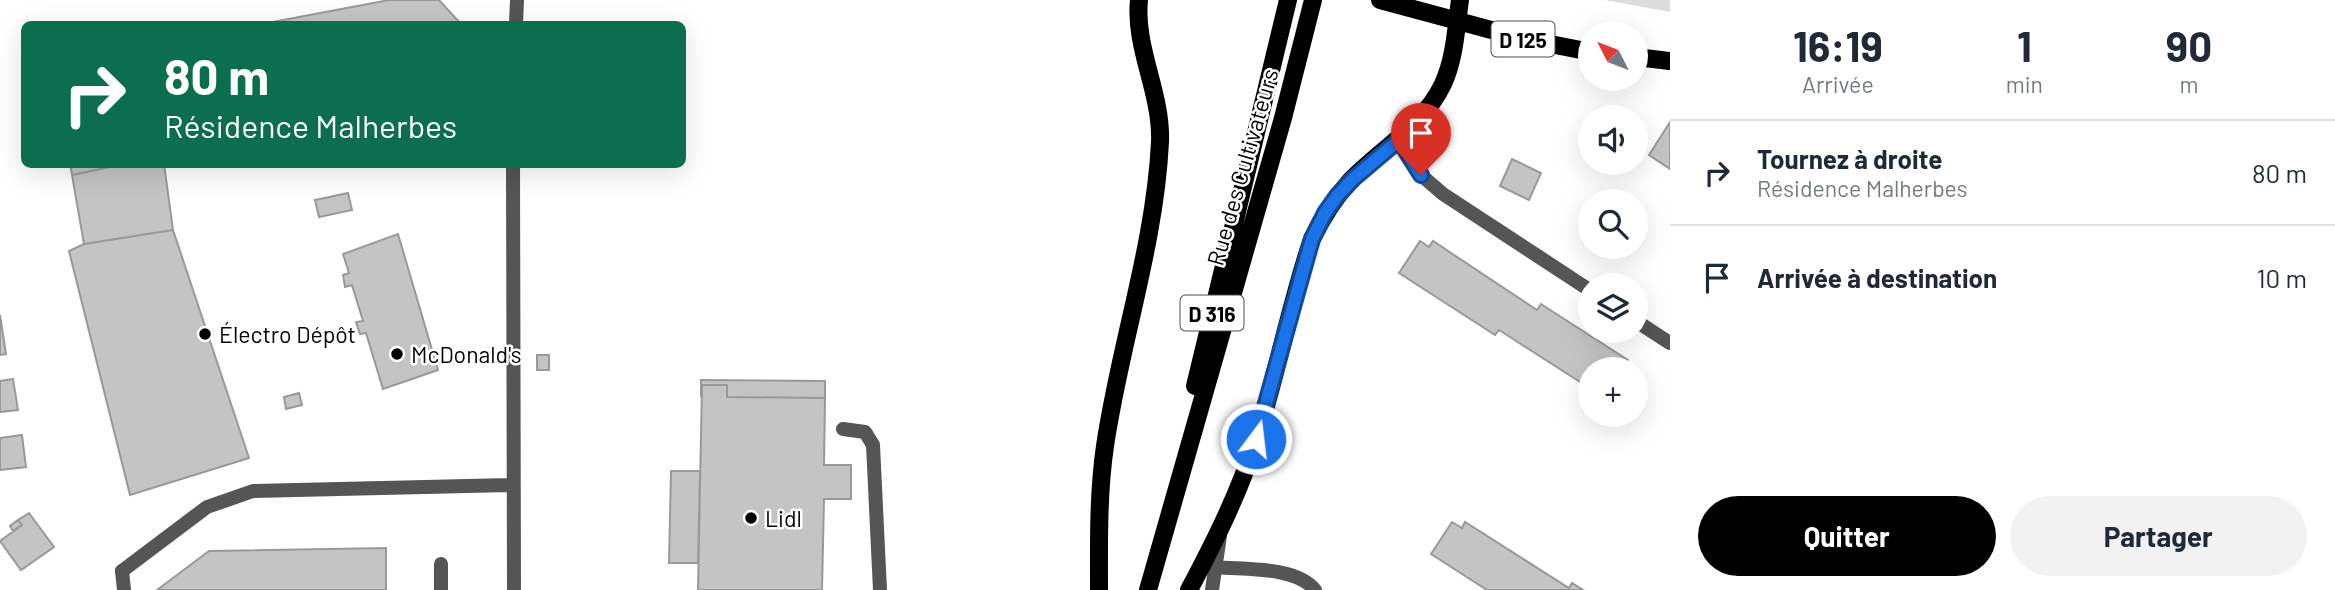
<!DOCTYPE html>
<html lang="fr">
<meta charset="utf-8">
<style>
:root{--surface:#fff;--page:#f2f2f3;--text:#1f2937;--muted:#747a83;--line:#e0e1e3;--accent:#000}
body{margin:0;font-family:Barlow,sans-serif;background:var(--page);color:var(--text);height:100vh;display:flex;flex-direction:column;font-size:26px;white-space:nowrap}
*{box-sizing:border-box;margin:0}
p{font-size:23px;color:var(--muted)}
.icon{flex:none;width:38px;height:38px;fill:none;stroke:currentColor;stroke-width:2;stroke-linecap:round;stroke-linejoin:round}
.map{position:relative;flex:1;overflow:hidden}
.sheet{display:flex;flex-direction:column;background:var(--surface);width:665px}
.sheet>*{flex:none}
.hud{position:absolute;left:21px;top:21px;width:665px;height:147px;border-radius:10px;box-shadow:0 7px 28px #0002;background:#0b6e4f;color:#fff;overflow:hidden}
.needle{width:46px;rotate:312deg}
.controls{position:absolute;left:1578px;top:21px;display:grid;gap:14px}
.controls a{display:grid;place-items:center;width:70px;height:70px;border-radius:50%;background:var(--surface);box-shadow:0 7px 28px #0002;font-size:35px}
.pin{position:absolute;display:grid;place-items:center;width:60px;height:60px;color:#fff;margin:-72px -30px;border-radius:50% 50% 50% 0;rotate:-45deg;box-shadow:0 0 7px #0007}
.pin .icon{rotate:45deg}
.me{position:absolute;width:77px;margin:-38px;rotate:15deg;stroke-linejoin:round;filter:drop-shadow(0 0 5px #0008)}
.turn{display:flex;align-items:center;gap:24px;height:147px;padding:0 28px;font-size:32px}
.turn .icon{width:91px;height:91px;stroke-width:2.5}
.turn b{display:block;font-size:49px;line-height:60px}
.eta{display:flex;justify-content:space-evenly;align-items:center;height:119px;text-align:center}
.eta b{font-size:42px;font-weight:700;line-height:49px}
.action{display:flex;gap:14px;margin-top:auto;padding:14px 28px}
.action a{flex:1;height:80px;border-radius:42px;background:var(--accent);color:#fff;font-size:28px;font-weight:700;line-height:80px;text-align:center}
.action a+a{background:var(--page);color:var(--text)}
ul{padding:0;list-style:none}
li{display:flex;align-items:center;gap:21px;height:105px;padding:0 28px;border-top:2px solid var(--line)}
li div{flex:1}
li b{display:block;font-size:26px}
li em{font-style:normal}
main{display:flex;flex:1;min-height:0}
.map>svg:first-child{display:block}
.green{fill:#dcdcdc}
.building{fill:#c4c4c4;stroke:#999;stroke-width:2}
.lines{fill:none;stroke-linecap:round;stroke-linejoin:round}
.service{stroke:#555;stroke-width:14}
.minor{stroke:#555;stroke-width:14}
.primary{stroke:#000;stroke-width:18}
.route-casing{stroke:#114b97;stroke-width:18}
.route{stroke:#1a73e8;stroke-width:12}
.poi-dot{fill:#000;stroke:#fff;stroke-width:2.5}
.labels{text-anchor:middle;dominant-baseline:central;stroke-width:5;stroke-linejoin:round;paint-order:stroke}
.shield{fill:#fff;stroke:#4c4c4c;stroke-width:2}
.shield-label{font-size:21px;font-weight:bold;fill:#000}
.street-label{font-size:23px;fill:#000;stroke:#fff}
.poi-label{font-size:23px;fill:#000;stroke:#fff;text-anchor:start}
</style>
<main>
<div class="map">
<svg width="1670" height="590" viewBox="0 0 1670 590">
<rect width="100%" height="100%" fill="#fff"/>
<path class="green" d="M1605,0H1670V12Z"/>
<path class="building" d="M389,0H439L461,24H262Z
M1670,122V169L1649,155Z
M1512,159L1541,173L1529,200L1500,186Z
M70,164H124L72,175Z
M164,164L173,230L84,244L72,175L124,164Z
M348,193L352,210L319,217L315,200Z
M173,230L249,458L130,495L69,251L84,244Z
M398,234L438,370L383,389L366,333L360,334L356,322L363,321L352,285L345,287L343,275L349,273L343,254Z
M1420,241L1429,247L1433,241L1537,310L1541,304L1628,360L1623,369H1591V389L1499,330L1495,335L1399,273Z
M0,315L6,354L0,355Z
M537,355H549V370H537Z
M13,379L18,410L0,412V381Z
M701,380L825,381V398L727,397V385H702V396H701Z
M702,385H727V397L825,398L824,465H851V499H824L822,590H698Z
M299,393L302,405L286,409L284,397Z
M22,435L26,467L0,470V438Z
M671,471H700L698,563H669Z
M29,513L54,547L21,570L0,541L22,525L18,520Z
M18,520L22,525L13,531L10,526Z
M1452,522L1462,528L1465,522L1569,588L1572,583L1583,590H1487L1431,554Z
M386,548V590H157L209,551Z"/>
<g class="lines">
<path class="service" d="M1399,140L1421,175L1443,194L1591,291
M1636,321L1670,343
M843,429L865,432L873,445L880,590
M441,564V590
M1216,567C1245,570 1296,566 1315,590
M122,571L124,590
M1212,590L1220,536"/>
<path class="minor" d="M516,24L517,0
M513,164L514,590
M122,571L207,507L253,491L513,485"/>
<path class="primary" d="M1380,0L1525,39L1591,52
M1636,57L1670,61
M1195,386L1288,0
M1099,590C1099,542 1098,494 1105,446C1120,344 1155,245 1160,142C1162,93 1134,48 1139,0
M1148,590L1283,118L1313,0
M1189,590C1215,541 1239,493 1256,440C1277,373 1290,305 1312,239C1322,218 1334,199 1350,181C1381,149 1423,126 1443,84C1455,58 1456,28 1460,0"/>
</g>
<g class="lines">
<g class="route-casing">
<path id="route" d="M1256,439L1312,239L1325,213L1337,196L1353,179L1399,140L1421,175"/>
</g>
<use href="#route" class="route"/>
</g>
<g class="poi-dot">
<circle cx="205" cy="334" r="7"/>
<circle cx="397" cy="354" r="7"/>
<circle cx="751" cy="518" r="7"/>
</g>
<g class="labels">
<g class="shield">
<rect x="1491.5" y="21.5" width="63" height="35" rx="5"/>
<rect x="1180.5" y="295.5" width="63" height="35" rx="5"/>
</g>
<g class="shield-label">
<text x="1523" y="39">D 125</text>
<text x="1212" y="313">D 316</text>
</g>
<g class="street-label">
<text transform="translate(1242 167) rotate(-74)">Rue des Cultivateurs</text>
</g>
<g class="poi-label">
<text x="219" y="334">Électro Dépôt</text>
<text x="411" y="354">McDonald's</text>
<text x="765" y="518">Lidl</text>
</g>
</g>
</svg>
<div class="controls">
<a><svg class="needle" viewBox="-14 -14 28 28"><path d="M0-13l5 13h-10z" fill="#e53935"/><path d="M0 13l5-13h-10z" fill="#747a83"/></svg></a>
<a><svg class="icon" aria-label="sound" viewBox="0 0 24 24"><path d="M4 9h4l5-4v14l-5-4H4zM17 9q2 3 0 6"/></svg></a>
<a><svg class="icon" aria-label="search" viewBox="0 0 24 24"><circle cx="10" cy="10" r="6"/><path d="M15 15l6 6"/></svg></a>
<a><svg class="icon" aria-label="layers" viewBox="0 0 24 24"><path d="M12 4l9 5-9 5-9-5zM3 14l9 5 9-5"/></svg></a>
<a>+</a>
</div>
<div class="pin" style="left:1421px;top:175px;background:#d93025"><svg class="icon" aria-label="arrive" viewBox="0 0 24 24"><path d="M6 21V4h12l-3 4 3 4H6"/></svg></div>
<svg class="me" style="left:1256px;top:439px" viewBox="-20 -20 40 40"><circle r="17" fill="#1a73e8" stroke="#fff" stroke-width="3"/><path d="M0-11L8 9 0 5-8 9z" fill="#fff"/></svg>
<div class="hud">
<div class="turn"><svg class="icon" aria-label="right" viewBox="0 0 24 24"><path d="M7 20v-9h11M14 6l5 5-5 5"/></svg><div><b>80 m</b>Résidence Malherbes</div></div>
</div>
</div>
<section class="sheet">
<div class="eta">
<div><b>16:19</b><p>Arrivée</p></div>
<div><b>1</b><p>min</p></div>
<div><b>90</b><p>m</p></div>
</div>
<ul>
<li><svg class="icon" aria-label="right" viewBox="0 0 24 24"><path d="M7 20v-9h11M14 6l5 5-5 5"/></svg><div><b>Tournez à droite</b><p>Résidence Malherbes</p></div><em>80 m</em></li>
<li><svg class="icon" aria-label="arrive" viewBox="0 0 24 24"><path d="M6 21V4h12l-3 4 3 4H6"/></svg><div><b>Arrivée à destination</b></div><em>10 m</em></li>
</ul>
<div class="action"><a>Quitter</a><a>Partager</a></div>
</section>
</main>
